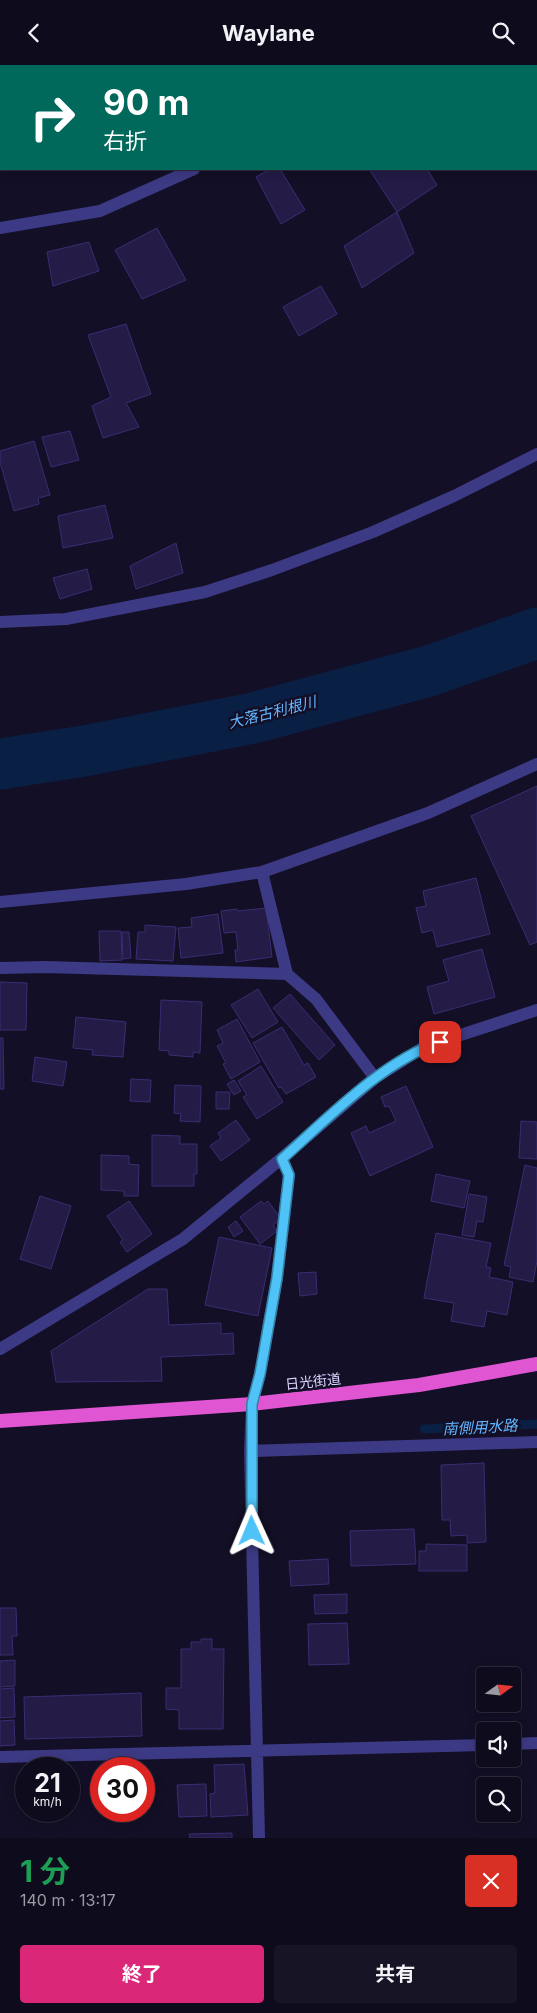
<!DOCTYPE html>
<html lang="ja">
<meta charset="utf-8">
<style>
:root{--surface:#0e0b1c;--page:#171425;--text:#f1f3f6;--muted:#9b9ba3;--line:#2e2b3b;--accent:#db2777}
body{margin:0;font-family:Inter,"Noto Sans JP",sans-serif;background:var(--page);color:var(--text);height:100vh;display:flex;flex-direction:column;font-size:19px;white-space:nowrap}
*{box-sizing:border-box;margin:0}
p{font-size:16px;color:var(--muted)}
.icon{flex:none;width:28px;height:28px;fill:none;stroke:currentColor;stroke-width:2;stroke-linecap:round;stroke-linejoin:round}
.map{position:relative;height:1773px;overflow:hidden}
.drawer{display:flex;flex-direction:column;background:var(--surface);flex:1}
.drawer>*{flex:none}
.top-card{position:absolute;left:0px;top:0px;width:538px;height:105px;box-shadow:0 2px 12px #0003,0 0 0 1px var(--line);background:#00695c;color:#fff;overflow:hidden}
.needle{width:32px;rotate:75deg}
.controls{position:absolute;left:476px;top:1602px;display:grid;gap:10px}
.controls a{display:grid;place-items:center;width:45px;height:45px;border-radius:5px;background:var(--surface);box-shadow:0 2px 12px #0003,0 0 0 1px var(--line);font-size:25px}
.speed{position:absolute;left:15px;top:1692px;display:flex;gap:10px;font-size:25px;font-weight:700;text-align:center}
.speed>*{display:grid;place-content:center;width:65px;height:65px;border-radius:50%;background:var(--surface);box-shadow:0 2px 12px #0003,0 0 0 1px var(--line);line-height:1}
.speed small{font-size:12px;font-weight:400}
.speed .limit{border:8px solid #d22;background:#fff;color:#111}
.pin{position:absolute;display:grid;place-items:center;width:42px;height:42px;color:#fff;margin:-21px;border-radius:10px;box-shadow:0 2px 8px #0006}
.me{position:absolute;width:55px;margin:-28px;rotate:359deg;stroke-linejoin:round;filter:drop-shadow(0 0 4px #0008)}
.turn{display:flex;align-items:center;gap:18px;height:105px;padding:0 20px;font-size:22px}
.turn .icon{width:65px;height:65px;stroke-width:2.5}
.turn b{display:block;font-size:35px;line-height:42px}
.round{display:grid;place-items:center;flex:none;width:52px;height:52px;border-radius:5px;background:var(--page)}
.headline{display:flex;align-items:center;justify-content:space-between;height:85px;padding:0 20px}
h1{font-size:30px;font-weight:700;line-height:38px;color:#1e9e55}
.cta{display:flex;gap:10px;margin-top:auto;padding:10px 20px}
.cta a{flex:1;height:58px;border-radius:5px;background:var(--accent);color:#fff;font-size:20px;font-weight:700;line-height:58px;text-align:center}
.cta a+a{background:var(--page);color:var(--text)}
header{display:flex;justify-content:space-between;align-items:center;height:65px;padding:0 20px;background:var(--surface);font-size:22px;font-weight:700}
.map>svg:first-child{display:block}
.lines{fill:none;stroke-linecap:round;stroke-linejoin:round}
.stream{stroke:#0a1f44;stroke-width:9}
.river{stroke:#0a1f44;stroke-width:51}
.building{fill:#241b47;stroke:#3b2d73}
.minor{stroke:#3d3a85;stroke-width:12}
.tertiary{stroke:#3d3a85;stroke-width:12}
.trunk{stroke:#e055d1;stroke-width:14}
.route-casing{stroke:#337fa1;stroke-width:12}
.route{stroke:#4fc3f7;stroke-width:9}
.labels{text-anchor:middle;dominant-baseline:central;stroke-width:5;stroke-linejoin:round;paint-order:stroke}
.street-label{font-size:14px;fill:#d9d4ff;stroke:#130f26}
.water-label{font-size:15px;font-style:italic;fill:#62b6ff;stroke:#130f26}
</style>
<header><svg class="icon" aria-label="back" viewBox="0 0 24 24"><path d="M15 5l-7 7 7 7"/></svg>Waylane<svg class="icon" aria-label="search" viewBox="0 0 24 24"><circle cx="10" cy="10" r="6"/><path d="M15 15l6 6"/></svg></header>
<div class="map">
<svg width="537" height="1773" viewBox="0 0 537 1773">
<rect width="100%" height="100%" fill="#130f26"/>
<g class="lines">
<path class="stream" d="M424,1364L537,1359"/>
<path class="river" d="M0,699L84,686L253,653L429,606L537,568"/>
</g>
<path class="building" d="M270,104H280L305,145L281,159L256,112Z
M369,104H427L437,120L397,147Z
M397,147L414,188L362,223L344,181Z
M157,163L186,215L142,234L115,185Z
M89,177L99,206L53,221L47,187Z
M321,221L337,249L299,271L283,242Z
M126,259L151,329L126,338L139,362L103,373L92,341L111,332L88,270Z
M70,366L79,395L51,402L42,372Z
M34,376L50,430L38,433L39,439L14,446L0,397V386Z
M105,440L113,473L63,483L58,451Z
M176,478L183,508L136,524L130,501Z
M87,504L92,524L60,534L53,513Z
M537,721V877L530,880L471,751Z
M476,813L490,869L437,882L433,865L422,868L416,843L426,841L423,826Z
M266,843L272,892L236,897L235,885H238L236,867L224,868L221,846L237,844L238,846Z
M218,849L223,888L181,893L178,863L192,862L191,853Z
M145,860L176,862L173,896L136,894L138,867H145Z
M99,866H121L122,895L100,896Z
M122,867H129L131,893L123,894Z
M482,884L495,932L434,949L427,922L449,916L443,895Z
M0,917L27,918L26,965H0Z
M258,924L278,957L252,973L231,940Z
M290,929L335,980L319,995L273,943Z
M161,935L202,937L200,988L193,987V992L169,990V986L159,985Z
M76,952L126,957L123,992L92,990L93,985L73,983Z
M237,954L260,997L231,1014L223,999L226,998L217,981L223,978L217,965Z
M282,962L304,1000L308,998L316,1012L286,1029L281,1022L279,1023L253,978Z
M0,973H3L4,1024H0Z
M35,992L67,997L63,1021L32,1016Z
M261,1001L283,1037L257,1054L243,1032L247,1030L238,1016Z
M131,1014L151,1015L150,1037L130,1036Z
M234,1015L241,1026L234,1030L227,1019Z
M175,1020L201,1021L200,1057L180,1056L181,1049L174,1048Z
M406,1021L433,1082L370,1111L351,1068L366,1061L369,1068L396,1056L389,1041L385,1042L381,1032Z
M216,1027H230L229,1044H216Z
M236,1055L250,1075L221,1096L210,1081L221,1073L218,1068Z
M521,1056L537,1057V1094L519,1093Z
M152,1070L180,1071V1079H197V1109H194V1121H152Z
M101,1090L129,1091V1099L139,1100L138,1131H124V1126L101,1125Z
M525,1100L537,1103V1196L533,1217L509,1212L511,1202L504,1200Z
M436,1109L470,1116L464,1143L431,1136Z
M469,1129L487,1132L483,1157L477,1156L474,1172L462,1170Z
M40,1131L71,1141L51,1204L20,1194Z
M129,1136L152,1169L127,1187L120,1177L123,1175L107,1151Z
M261,1136L264,1139L268,1136L281,1154L273,1160L277,1166L260,1179L240,1152Z
M236,1156L243,1166L234,1172L228,1162Z
M436,1168L491,1178L486,1202L491,1203L489,1212L513,1217L507,1250L487,1246L484,1262L451,1256L454,1238L424,1233Z
M219,1172L272,1183L258,1251L205,1240Z
M316,1207L317,1229L300,1231L298,1208Z
M148,1224H167L169,1260L221,1258V1269L233,1268L234,1289L161,1292L162,1316L56,1317L51,1286Z
M484,1398L486,1477L467,1478V1470L451,1471L450,1455H442L441,1400Z
M414,1464L416,1499L351,1501L350,1466Z
M426,1479L467,1480V1506H419V1486H426Z
M328,1494L329,1519L291,1521L289,1496Z
M347,1529V1548L315,1549L314,1530Z
M0,1543H16L17,1571H12L13,1590H0Z
M347,1558L349,1599L309,1600L308,1559Z
M201,1574H212V1584H224L223,1664H179V1645L166,1644V1623H181V1584H191V1577H201Z
M15,1595V1621L0,1622V1596Z
M14,1623L15,1652L0,1653V1624Z
M141,1628L142,1671L25,1674L24,1632Z
M14,1655L15,1680L0,1681V1656Z
M244,1699L248,1750L211,1752L210,1729L215,1728L214,1700Z
M206,1719L207,1751L179,1752L177,1720Z
M232,1768V1773H190L189,1769Z"/>
<g class="lines">
<path class="minor" d="M322,1L324,0
M0,163L100,146L194,104
M0,557L66,554L205,527L272,505L373,467L454,431L537,389
M262,807L287,909
M0,837L186,819L262,807L428,748L537,699
M0,903L45,902L287,909L316,934L375,1013
M250,1386L537,1377
M512,1679L537,1678
M0,1692L485,1680
M259,1773L250,1386L252,1339L260,1309L277,1213L289,1110L282,1093"/>
<path class="tertiary" d="M0,1284L183,1174L282,1093L375,1013L424,982L537,945"/>
<path class="trunk" d="M0,1356L252,1339L419,1320L537,1299"/>
</g>
<g class="lines">
<g class="route-casing">
<path id="route" d="M252,1466V1339L260,1309L277,1213L289,1110L282,1094C327,1054 383,996 440,977"/>
</g>
<use href="#route" class="route"/>
</g>
<g class="labels">
<g class="street-label">
<text transform="translate(313 1316) rotate(-6)">日光街道</text>
</g>
<g class="water-label">
<text transform="translate(272 647) rotate(-14)">大落古利根川</text>
<text transform="translate(480 1362) rotate(-3)">南側用水路</text>
</g>
</g>
</svg>
<div class="controls">
<a><svg class="needle" viewBox="-14 -14 28 28"><path d="M0-13l5 13h-10z" fill="#e53935"/><path d="M0 13l5-13h-10z" fill="#9b9ba3"/></svg></a>
<a><svg class="icon" aria-label="sound" viewBox="0 0 24 24"><path d="M4 9h4l5-4v14l-5-4H4zM17 9q2 3 0 6"/></svg></a>
<a><svg class="icon" aria-label="search" viewBox="0 0 24 24"><circle cx="10" cy="10" r="6"/><path d="M15 15l6 6"/></svg></a>
</div>
<div class="speed"><div>21<small>km/h</small></div><div class="limit">30</div></div>
<div class="pin" style="left:440px;top:977px;background:#d93025"><svg class="icon" aria-label="arrive" viewBox="0 0 24 24"><path d="M6 21V4h12l-3 4 3 4H6"/></svg></div>
<svg class="me" style="left:252px;top:1466px" viewBox="-20 -20 40 40"><path d="M0-17L14 15 0 8-14 15z" fill="#4fc3f7" stroke="#fff" stroke-width="4"/></svg>
<div class="top-card">
<div class="turn"><svg class="icon" aria-label="right" viewBox="0 0 24 24"><path d="M7 20v-9h11M14 6l5 5-5 5"/></svg><div><b>90 m</b>右折</div></div>
</div>
</div>
<section class="drawer">
<div class="headline"><div><h1>1 分</h1><p>140 m · 13:17</p></div><a class="round" style="background:#d93025;color:#fff"><svg class="icon" aria-label="close" viewBox="0 0 24 24"><path d="M6 6l12 12M18 6L6 18"/></svg></a></div>
<div class="cta"><a>終了</a><a>共有</a></div>
</section>
